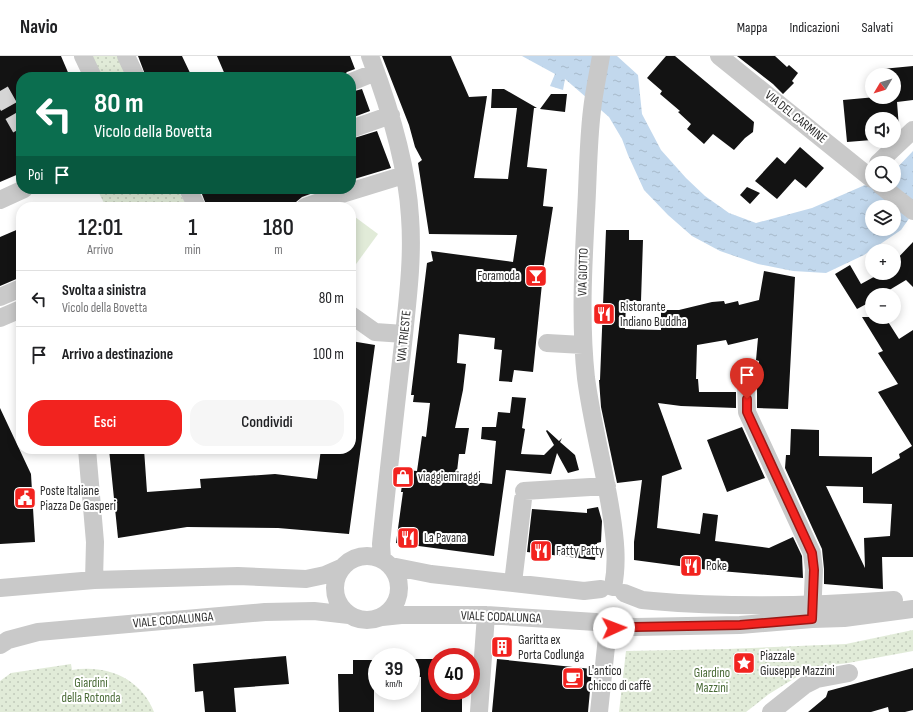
<!DOCTYPE html>
<html lang="it">
<meta charset="utf-8">
<style>
:root{--surface:#fff;--page:#f6f6f6;--text:#202124;--muted:#757577;--line:#e0e0e0;--accent:#f2231f}
body{margin:0;font-family:"Sofia Sans Condensed",sans-serif;background:var(--page);color:var(--text);height:100vh;display:flex;flex-direction:column;font-size:15px;white-space:nowrap}
*{box-sizing:border-box;margin:0}
p{font-size:13px;color:var(--muted)}
.icon{flex:none;width:22px;height:22px;fill:none;stroke:currentColor;stroke-width:2;stroke-linecap:round;stroke-linejoin:round}
.map{position:relative;flex:1;overflow:hidden}
.details{position:absolute;left:16px;top:146px;width:340px;height:252px;display:flex;flex-direction:column;background:var(--surface);border-radius:16px;box-shadow:0 2px 10px #0003}
.details>*{flex:none}
.top-card{position:absolute;left:16px;top:16px;width:340px;height:122px;border-radius:16px;box-shadow:0 2px 10px #0003;background:#0b6e4f;color:#fff;overflow:hidden}
.needle{width:26px;rotate:232deg}
.tools{position:absolute;left:865px;top:12px;display:grid;gap:8px}
.tools a{display:grid;place-items:center;width:36px;height:36px;border-radius:50%;background:var(--surface);box-shadow:0 2px 10px #0003;font-size:20px}
.speed{position:absolute;left:368px;top:592px;display:flex;gap:8px;font-size:20px;font-weight:700;text-align:center}
.speed>*{display:grid;place-content:center;width:52px;height:52px;border-radius:50%;background:var(--surface);box-shadow:0 2px 10px #0003;line-height:1}
.speed small{font-size:10px;font-weight:400}
.speed .limit{border:6px solid #d22;background:#fff;color:#111}
.pin{position:absolute;display:grid;place-items:center;width:34px;height:34px;color:#fff;margin:-41px -17px;border-radius:50% 50% 50% 0;rotate:-45deg;box-shadow:0 0 4px #0007}
.pin .icon{rotate:45deg}
.me{position:absolute;width:44px;margin:-22px;rotate:88deg;stroke-linejoin:round;filter:drop-shadow(0 0 3px #0008)}
.turn{display:flex;align-items:center;gap:14px;height:84px;padding:0 12px;font-size:18px}
.turn .icon{width:52px;height:52px;stroke-width:2.5}
.turn b{display:block;font-size:28px;line-height:34px}
.then{display:flex;align-items:center;height:38px;padding:0 12px;background:#0003;gap:8px;font-size:15px}
.eta{display:flex;justify-content:space-evenly;align-items:center;height:68px;text-align:center}
.eta b{font-size:24px;font-weight:600;line-height:28px}
.action{display:flex;gap:8px;margin-top:auto;padding:8px 12px}
.action a{flex:1;height:46px;border-radius:16px;background:var(--accent);color:#fff;font-size:16px;font-weight:600;line-height:46px;text-align:center}
.action a+a{background:var(--page);color:var(--text)}
ul{padding:0;list-style:none}
li{display:flex;align-items:center;gap:12px;height:56px;padding:0 12px;border-top:1px solid var(--line)}
li div{flex:1}
li b{display:block;font-size:15px}
li em{font-style:normal}
header{display:flex;align-items:center;gap:24px;box-sizing:border-box;height:56px;padding:0 20px;background:var(--surface);border-bottom:1px solid var(--line)}
header strong{font-size:19px}
nav{display:flex;gap:22px;margin-inline-start:auto;font-size:14px}
.map>svg:first-child{display:block}
.grass{fill:#e1ebd8}
.park{fill:url(#park-dots)}
.water{fill:url(#water-ripples);fill-rule:evenodd}
.building{fill:#131313;fill-rule:evenodd}
.lines{fill:none;stroke-linecap:round;stroke-linejoin:round}
.minor-tunnel{stroke:#d5d5d5;stroke-width:18;stroke-dasharray:18 9;stroke-linecap:butt}
.minor{stroke:#c9c9c9;stroke-width:18}
.route-casing{stroke:#9d1714;stroke-width:10}
.route{stroke:#f2231f;stroke-width:7}
.labels{text-anchor:middle;dominant-baseline:central;stroke-width:4;stroke-linejoin:round;paint-order:stroke}
.street-label{font-size:13px;fill:#2c2c2c;stroke:#fff}
.poi-label{font-size:13px;fill:#2c2c2c;stroke:#fff;text-anchor:start}
.park-label{font-size:13px;fill:#4a6b37;stroke:#fff}
</style>
<header>
<strong>Navio</strong>
<nav><a>Mappa</a><a>Indicazioni</a><a>Salvati</a></nav>
</header>
<div class="map">
<svg width="913" height="656" viewBox="0 0 913 656">
<defs>
<pattern id="park-dots" width="8" height="8" patternUnits="userSpaceOnUse"><rect width="8" height="8" fill="#e1ebd8"/><path d="M2 2h.1M6 6h.1" fill="none" stroke="#c1caba" stroke-width="1.8" stroke-linecap="round"/></pattern>
<pattern id="water-ripples" width="26" height="14" patternUnits="userSpaceOnUse"><rect width="26" height="14" fill="#c2d8ed"/><path d="M2 4q2-2 4 0t4 0M15 11q2-2 4 0t4 0" fill="none" stroke="#a7bacb"/></pattern>
</defs>
<rect width="100%" height="100%" fill="#fff"/>
<path class="grass" d="M351,158L378,178L351,215Z"/>
<path class="park" d="M88,0H121L131,21H98Z
M97,133H177L188,151H106Z
M913,574V595L848,607L813,611L769,638L746,656H619L626,595L727,593L846,588Z
M71,608L72,614C106,608 141,622 154,656H0V625L11,617Z"/>
<path class="water" d="M522,0H617L638,19L642,58L661,94L686,122L705,140L729,157L756,167L812,152L872,126L894,129V115L913,95V157L901,174L864,199L826,217L793,215L758,208L720,195L692,180L668,159L644,134L628,99L622,83L609,61L565,23L563,34L550,30L555,18ZM872,151H894V173H872Z"/>
<path class="building" d="M0,0H61L70,21H21V117L0,126Z
M138,0H182L192,21H146Z
M217,0H350L355,13L347,16L342,21H226Z
M382,0H451L469,41L487,40L474,122L508,123L517,52H491L492,33H504L537,52H534L527,111L547,113L543,150L553,151L544,208L533,316L514,314L512,326L499,325L502,294L494,293L495,282L459,278L457,307L466,308L463,334L455,372H469L465,398H459L456,424L492,428L496,385L481,383L482,371H496L498,356L510,357L512,341L526,342L522,372L525,373L521,398L544,399L554,389L546,375L547,374L559,385L562,382L560,386L575,399L579,414L568,417L557,397L551,418L506,414L494,500L396,487L403,436H401L404,414L417,415L422,380L426,381L430,347L413,346L414,339H411L427,207L433,205L431,195L513,206L517,179L429,178L418,107L422,104L415,91L409,69Z
M666,0H675L754,66L753,76L745,82L734,94L713,78L704,88L687,73L691,68L678,56L680,55L660,38L662,35L647,22Z
M737,0H775L787,11L789,9L798,17L792,25L794,27L783,38L773,28Z
M913,10V44L897,46L899,72L894,77V63H872V84L847,86L843,44L876,41H894V19H882V13Z
M362,33L370,55L351,62V36Z
M551,38H567L565,56L540,53Z
M377,75L391,112L351,124V83Z
M800,91L824,112L806,132L795,123L777,143L755,125L777,101L785,108Z
M747,131L760,137L750,148L740,139Z
M200,133H324L302,141L296,146L278,151H207Z
M21,172V221L0,230V181Z
M606,174H629V184H643L641,245H626L625,273L661,274V254H679L712,246L724,245L725,248L738,245L739,249L759,244L764,215L795,221L788,353L757,352V333L759,305L756,304L758,282L728,289L726,284L697,289L696,323H698L699,336H736V352L681,350L658,347L682,413L662,420L657,472L700,478L703,457L718,459L715,485L769,492L793,481L802,500L803,522L709,514L634,504V486L642,424L617,427L601,351L599,324H600Z
M913,186V231L906,224L881,239H872V245L857,253L835,218L850,209L861,228L881,217H894V206Z
M862,261H885L899,283L913,274V501H882L883,533L824,528V513L822,493L785,412L786,399H790L791,373L819,374V400L872,401V418L900,402L899,398L912,390L878,336L898,328L878,297L883,295ZM826,430L863,431V447L892,448L890,480L864,482L865,512Z
M351,285L375,289L349,478L278,472L187,471L118,482L109,393H144L147,436L201,432L200,423L275,418L317,423L321,393H351Z
M0,352L31,418L35,486L0,488Z
M742,371L765,422L727,436L707,384Z
M598,451L602,465L601,486L597,487L595,504L527,496L532,453L587,457V453Z
M286,600L289,628L234,632L236,656H205L203,635L195,636L193,608Z
M411,603H437V635H462V656H421V621H411Z
M497,603L592,613L588,656H492Z
M353,604H377V620H374V656H339L338,618H353Z
M913,612V654L905,656H889L888,651L871,656H808L826,641L828,635Z"/>
<g class="lines">
<path class="minor-tunnel" d="M0,35L21,72"/>
<path class="minor" d="M83,0L93,21
M126,0L136,21
M370,0C389,50 407,108 410,161C413,201 408,240 404,279C396,349 388,418 381,488L382,503
M601,0C598,18 594,36 592,54C588,87 588,122 586,156C583,212 580,267 586,322C592,367 604,411 611,456C615,481 618,506 613,531
M719,0L872,123
M351,26L376,16
M351,73L391,59
M878,107L913,74
M880,129L913,155
M188,133L197,151
M0,144L24,133
M305,151L339,139L404,119
M0,241L21,232
M351,259L375,276L404,278
M0,262L21,253
M547,287L583,289
M746,329L747,356L812,497L814,514L812,560
M87,393L95,486L94,524
M524,435L607,430
M335 532a32 32 0 1 1 64 0a32 32 0 1 1-64 0Z
M391,510L431,518L584,535L601,533
M513,527L523,443
M0,532L94,524L238,520L306,523L325,519L341,512
M624,537L642,544L653,545C733,552 814,550 894,544
M382,561L401,559H486L596,566
M619,570L635,571L740,569L812,563L844,562L913,553
M0,589L8,584L38,576L265,556L314,555L349,559
M479,656L486,559
M599,656L608,572
M771,656L805,629L817,623L849,617"/>
</g>
<g class="lines">
<g class="route-casing">
<path id="route" d="M614,572L619,570L635,571L740,569L812,563L814,514L812,497L747,356V343"/>
</g>
<use href="#route" class="route"/>
</g>
<defs>
<g id="bar-square" transform="scale(1.15)"><rect x="-9" y="-9" width="18" height="18" rx="4" fill="#f2231f" stroke="#fff"/><path d="M-6-5H6L.8 .8V4.5H3.5V6h-7V4.5H-.8V.8Z" fill="#fff"/></g>
<g id="restaurant-square" transform="scale(1.15)"><rect x="-9" y="-9" width="18" height="18" rx="4" fill="#f2231f" stroke="#fff"/><path d="M-5-6h1v4h1v-4h1v4h1v-4h1v5L-1.5 .5V6h-2V.5L-5-1ZM5-6V6H3V1.5H1.5Q1.5-4 5-6Z" fill="#fff"/></g>
<g id="shop-square" transform="scale(1.15)"><rect x="-9" y="-9" width="18" height="18" rx="4" fill="#f2231f" stroke="#fff"/><path d="M-5-2.5h2.3a2.7 3.5 0 0 1 5.4 0H5L5.5 6h-11ZM-1.5-2.5h3a1.5 2.3 0 0 0-3 0Z" fill="#fff"/></g>
<g id="civic-square" transform="scale(1.15)"><rect x="-9" y="-9" width="18" height="18" rx="4" fill="#f2231f" stroke="#fff"/><path d="M-.6-6.5H3V-4.5H.6V-3L4-1V1h2V6H-6V1h2V-1L-.6-3ZM-1.2 2.5V6h2.4V2.5Z" fill="#fff"/></g>
<g id="building-square" transform="scale(1.15)"><rect x="-9" y="-9" width="18" height="18" rx="4" fill="#f2231f" stroke="#fff"/><path d="M-4-6H4V6H1V3H-1V6H-4ZM-2.5-4.3h1.7v1.8h-1.7ZM.8-4.3h1.7v1.8H.8ZM-2.5-1h1.7V.8h-1.7ZM.8-1h1.7V.8H.8Z" fill="#fff"/></g>
<g id="sight-square" transform="scale(1.15)"><rect x="-9" y="-9" width="18" height="18" rx="4" fill="#f2231f" stroke="#fff"/><path d="M0-6L1.8-2.2L6-1.7L2.9 1.2L3.7 5.4L0 3.3L-3.7 5.4L-2.9 1.2L-6-1.7L-1.8-2.2Z" fill="#fff"/></g>
<g id="cafe-square" transform="scale(1.15)"><rect x="-9" y="-9" width="18" height="18" rx="4" fill="#f2231f" stroke="#fff"/><path d="M-5.5-4.5H6V0H3Q3 3.5 0 3.5H-2.5Q-5.5 3.5-5.5 0ZM3-3.2v2h1.7v-2ZM-6 4.5H4V6H-6Z" fill="#fff"/></g>
</defs>
<g fill-rule="evenodd">
<use href="#bar-square" x="536" y="220"/>
<use href="#restaurant-square" x="604" y="258"/>
<use href="#shop-square" x="403" y="421"/>
<use href="#civic-square" x="25" y="442"/>
<use href="#restaurant-square" x="408" y="482"/>
<use href="#restaurant-square" x="541" y="495"/>
<use href="#restaurant-square" x="691" y="510"/>
<use href="#building-square" x="502" y="591"/>
<use href="#sight-square" x="744" y="607"/>
<use href="#cafe-square" x="573" y="622"/>
</g>
<g class="labels">
<g class="street-label">
<text transform="translate(796 61) rotate(39)">VIA DEL CARMINE</text>
<text transform="translate(583 216) rotate(-88)">VIA GIOTTO</text>
<text transform="translate(404 280) rotate(-84)">VIA TRIESTE</text>
<text transform="translate(501 561) rotate(2)">VIALE CODALUNGA</text>
<text transform="translate(173 564) rotate(-5)">VIALE CODALUNGA</text>
</g>
<g class="poi-label">
<text x="520" y="220" text-anchor="end">Foramoda</text>
<text x="620" y="251">Ristorante<tspan x="620" dy="15">Indiano Buddha</tspan></text>
<text x="418" y="421">viaggiemiraggi</text>
<text x="40" y="435">Poste Italiane<tspan x="40" dy="15">Piazza De Gasperi</tspan></text>
<text x="424" y="482">La Pavana</text>
<text x="556" y="495">Fatty Patty</text>
<text x="706" y="510">Poke</text>
<text x="518" y="584">Garitta ex<tspan x="518" dy="15">Porta Codlunga</tspan></text>
<text x="760" y="600">Piazzale<tspan x="760" dy="15">Giuseppe Mazzini</tspan></text>
<text x="588" y="615">L'antico<tspan x="588" dy="15">chicco di caffè</tspan></text>
</g>
<g class="park-label">
<text x="712" y="617">Giardino<tspan x="712" dy="15">Mazzini</tspan></text>
<text x="91" y="627">Giardini<tspan x="91" dy="15">della Rotonda</tspan></text>
</g>
</g>
</svg>
<div class="tools">
<a><svg class="needle" viewBox="-14 -14 28 28"><path d="M0-13l5 13h-10z" fill="#e53935"/><path d="M0 13l5-13h-10z" fill="#757577"/></svg></a>
<a><svg class="icon" aria-label="sound" viewBox="0 0 24 24"><path d="M4 9h4l5-4v14l-5-4H4zM17 9q2 3 0 6"/></svg></a>
<a><svg class="icon" aria-label="search" viewBox="0 0 24 24"><circle cx="10" cy="10" r="6"/><path d="M15 15l6 6"/></svg></a>
<a><svg class="icon" aria-label="layers" viewBox="0 0 24 24"><path d="M12 4l9 5-9 5-9-5zM3 14l9 5 9-5"/></svg></a>
<a>+</a>
<a>−</a>
</div>
<div class="speed"><div>39<small>km/h</small></div><div class="limit">40</div></div>
<div class="pin" style="left:747px;top:343px;background:#d93025"><svg class="icon" aria-label="arrive" viewBox="0 0 24 24"><path d="M6 21V4h12l-3 4 3 4H6"/></svg></div>
<svg class="me" style="left:614px;top:572px" viewBox="-20 -20 40 40"><circle r="19" fill="#fff"/><path d="M0-13L10 11 0 6-10 11z" fill="#f2231f"/></svg>
<div class="top-card">
<div class="turn"><svg class="icon" aria-label="left" viewBox="0 0 24 24"><path d="M17 20v-9H6M10 6l-5 5 5 5"/></svg><div><b>80 m</b>Vicolo della Bovetta</div></div>
<div class="then">Poi<svg class="icon" aria-label="arrive" viewBox="0 0 24 24"><path d="M6 21V4h12l-3 4 3 4H6"/></svg></div>
</div>
<section class="details">
<div class="eta">
<div><b>12:01</b><p>Arrivo</p></div>
<div><b>1</b><p>min</p></div>
<div><b>180</b><p>m</p></div>
</div>
<ul>
<li><svg class="icon" aria-label="left" viewBox="0 0 24 24"><path d="M17 20v-9H6M10 6l-5 5 5 5"/></svg><div><b>Svolta a sinistra</b><p>Vicolo della Bovetta</p></div><em>80 m</em></li>
<li><svg class="icon" aria-label="arrive" viewBox="0 0 24 24"><path d="M6 21V4h12l-3 4 3 4H6"/></svg><div><b>Arrivo a destinazione</b></div><em>100 m</em></li>
</ul>
<div class="action"><a>Esci</a><a>Condividi</a></div>
</section>
</div>
